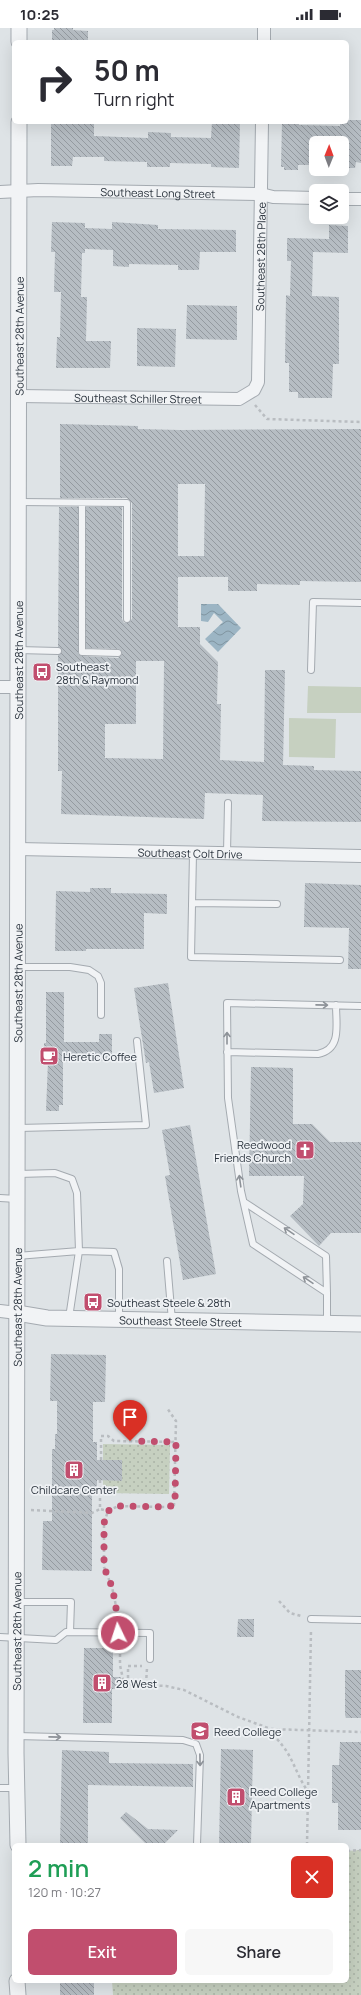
<!DOCTYPE html>
<meta charset="utf-8">
<style>
:root{--surface:#fff;--page:#f7f7f7;--text:#2b2b33;--muted:#7c7c81;--accent:#c14e6e}
body{margin:0;font-family:Manrope,sans-serif;background:var(--page);color:var(--text);height:100vh;display:flex;flex-direction:column;font-size:15px;white-space:nowrap}
*{box-sizing:border-box;margin:0}
p{font-size:13px;color:var(--muted)}
.icon{flex:none;width:22px;height:22px;fill:none;stroke:currentColor;stroke-width:2;stroke-linecap:round;stroke-linejoin:round}
.map{position:relative;flex:1;overflow:hidden}
.side{position:absolute;left:12px;top:1815px;width:337px;height:140px;display:flex;flex-direction:column;background:var(--surface);border-radius:6px;box-shadow:0 4px 16px #0002}
.side>*{flex:none}
.hud{position:absolute;left:12px;top:12px;width:337px;height:84px;border-radius:6px;box-shadow:0 4px 16px #0002;background:#fff;color:var(--text);overflow:hidden}
.needle{width:26px;rotate:1deg}
.tools{position:absolute;left:309px;top:108px;display:grid;gap:8px}
.tools a{display:grid;place-items:center;width:40px;height:40px;border-radius:6px;background:var(--surface);box-shadow:0 4px 16px #0002;font-size:20px}
.pin{position:absolute;display:grid;place-items:center;width:34px;height:34px;color:#fff;margin:-41px -17px;border-radius:50% 50% 50% 0;rotate:-45deg;box-shadow:0 0 4px #0007}
.pin .icon{rotate:45deg}
.me{position:absolute;width:44px;margin:-22px;rotate:356deg;stroke-linejoin:round;filter:drop-shadow(0 0 3px #0008)}
.turn{display:flex;align-items:center;gap:14px;height:84px;padding:0 16px;font-size:18px}
.turn .icon{width:52px;height:52px;stroke-width:2.5}
.turn b{display:block;font-size:28px;line-height:34px}
.round{display:grid;place-items:center;flex:none;width:42px;height:42px;border-radius:6px;background:var(--page)}
.head{display:flex;align-items:center;justify-content:space-between;height:68px;padding:0 16px}
h1{font-size:24px;font-weight:600;line-height:30px;color:#1e9e55}
.primary-button{display:flex;gap:8px;margin-top:auto;padding:8px 16px}
.primary-button a{flex:1;height:46px;border-radius:6px;background:var(--accent);color:#fff;font-size:16px;font-weight:600;line-height:46px;text-align:center}
.primary-button a+a{background:var(--page);color:var(--text)}
.status{display:flex;justify-content:space-between;align-items:center;height:28px;padding:0 20px;background:var(--surface);direction:ltr}
.status svg{height:11px;fill:currentColor}
.map>svg:first-child{display:block}
.park{fill:url(#park-dots)}
.garden{fill:#c6d0c0}
.water{fill:url(#water-waves)}
.building{fill:url(#building-back-hatch);fill-rule:evenodd}
.lines{fill:none;stroke-linecap:round;stroke-linejoin:round}
.service-casing{stroke:#a4aab0;stroke-width:8}
.minor-casing{stroke:#a4aab0;stroke-width:14}
.tertiary-casing{stroke:#a4aab0;stroke-width:17}
.path{stroke:#b9bdc1;stroke-width:2.5;stroke-dasharray:3 3;stroke-linecap:butt}
.service{stroke:#f1f3f5;stroke-width:6}
.minor{stroke:#f1f3f5;stroke-width:12}
.tertiary{stroke:#f1f3f5;stroke-width:15}
.oneway{stroke:#8d9298}
.route{stroke:#c14e6e;stroke-width:7;stroke-dasharray:0 12.6}
.labels{text-anchor:middle;dominant-baseline:central;stroke-width:3.5;stroke-linejoin:round;paint-order:stroke}
.street-label{font-size:11px;fill:#29323c;stroke:#eef1f4}
.poi-label{font-size:11px;fill:#29323c;stroke:#eef1f4;text-anchor:start}
</style>
<div class="status"><b>10:25</b><svg viewBox="0 0 49 12"><path d="M0 12V9h3v3zM5 12V6h3v6zM10 12V3h3v9zM15 12V0h3v12zM26 1h20v11H26zM47 4h2v5h-2z"/></svg></div>
<div class="map">
<svg width="361" height="1967" viewBox="0 0 361 1967">
<defs>
<pattern id="park-dots" width="8" height="8" patternUnits="userSpaceOnUse"><rect width="8" height="8" fill="#c6d0c0"/><path d="M2 2h.1M6 6h.1" fill="none" stroke="#aab3a6" stroke-width="1.8" stroke-linecap="round"/></pattern>
<pattern id="water-waves" width="16" height="10" patternUnits="userSpaceOnUse"><rect width="16" height="10" fill="#9cb5c4"/><path d="M0 5q4-4 8 0t8 0" fill="none" stroke="#7f94a0"/></pattern>
<pattern id="building-back-hatch" width="6" height="6" patternUnits="userSpaceOnUse"><rect width="6" height="6" fill="#b6bdc3"/><path d="M-1 5l2 2M0 0l6 6M5-1l2 2" fill="none" stroke="#949aa0"/></pattern>
</defs>
<rect width="100%" height="100%" fill="#dee3e6"/>
<path class="park" d="M103,1416L170,1417L169,1466L103,1465Z
M361,1822V1967H113L112,1953H347V1823Z"/>
<path class="garden" d="M308,658L361,659V685H307Z
M289,690L336,691L335,730L289,729Z"/>
<path class="water" d="M201,576H218L241,600L218,624L205,611L223,594L214,585L208,594L201,593Z"/>
<path class="building" d="M54,0H73V2L88,3V14H52V2H54Z
M347,92H361V135L356,134L355,140H342V115H316V137H298V142H284V139H281L282,94H299V97L340,98V94H347Z
M51,94H94V108L148,110V104L171,105V109L211,110L212,94H240L239,140L211,139V136L170,135V139H147V134L104,133V129H73L72,138H51Z
M52,194L85,195V200L112,201V194L158,197V201L236,202V224H200L199,242H178V237L129,236V239L113,238V222L85,221V225H82L81,269H87L86,313H111L110,340H56L57,309H60L61,264H54L55,224H51Z
M329,197L348,198V225L313,224L312,268L339,269V336H333L332,370H298V364H289V335H285L286,267L290,268L291,233H287V210L329,211Z
M187,277L237,278V312L186,311Z
M137,300L176,301L175,339L137,338Z
M60,396L138,398V401L180,402L361,401V554L300,553V557L257,556V563H228V549H178V599H200V616L218,634L217,676H221L220,732L264,734L265,642H285L283,737L314,738V742L361,743V794L262,793L263,767L205,765L204,791L61,786L62,743H58V627L62,623L58,619L59,479H78V626L82,628L118,630L122,626L120,621L86,620V479H122V591L124,595H127L132,591V475L127,470H60ZM178,456H205L204,528H178ZM136,633H164L163,731L105,730V696H136Z
M305,855L361,857V941H348L349,900L304,899Z
M90,860H111V865L167,866V886L144,885V921H86V923H55L56,863L90,864Z
M168,955L184,1060L154,1065L149,1034L146,1035L134,960Z
M46,964H64V1014H99V1006H112V1029H107V1033H63V1077H59V1083H46L48,1033H44V1015H46Z
M251,1039L293,1040V1096H312L330,1114H361V1205H331L319,1218L290,1188L303,1176L304,1148H249Z
M190,1097L216,1246L183,1252L165,1148L170,1147L162,1102Z
M51,1326L106,1327L105,1374H93V1414H97V1432H122V1453L97,1452V1464L92,1463V1543L42,1542L43,1493H52V1421H55V1406H57V1373H50Z
M238,1591H254V1609H237Z
M84,1620H113V1649H121V1661H112V1695H83Z
M345,1642H361V1690H346L345,1687Z
M340,1714H361V1802H338V1775H332V1737H339Z
M221,1721L253,1722L251,1817H219Z
M62,1722L109,1724V1735L193,1736V1759L88,1757V1816H60Z
M126,1784L148,1801L178,1802L163,1817H147L120,1790Z
M60,1953H94V1967H60Z"/>
<g class="lines">
<g class="service-casing">
<path id="service" d="M19,474L127,475V591
M82,475V624L118,625
M18,622L58,623
M311,642L313,574L361,575
M193,825L191,929L340,932
M227,825L228,775
M192,875L277,876
M18,939H70L89,942L98,948L101,955V987
M227,1024L318,1026C342,1021 336,997 336,977
M18,1100L146,1097L137,1013
M0,1170L17,1171
M244,1174L326,1228L327,1265
M17,1228L79,1223L77,1165L72,1151L55,1145L18,1146
M167,1233L172,1293
M69,1290L79,1223L114,1224L119,1241V1291
M327,1295V1265L253,1216L241,1163L228,1070L227,975L361,978
M17,1574H71L70,1604
M311,1591L361,1592
M0,1609L56,1612L66,1604L150,1605V1631
M16,1708L183,1712L196,1716L200,1727L197,1817
M0,1760H17"/>
</g>
<g class="minor-casing">
<g id="minor">
<path d="M264,14V0"/>
<path id="s1" d="M0,164L38,162L261,166L273,169L316,170"/>
<path d="M342,171H361"/>
<path id="s2" d="M19,368L239,371L254,362L258,354L262,94"/>
<path d="M0,659H17"/>
<path id="s3" d="M18,821L361,828"/>
<path d="M0,1283L17,1285"/>
</g>
</g>
<g class="tertiary-casing">
<g id="tertiary">
<path d="M19,0V14"/>
<path id="s4" d="M17,1285L47,1290L361,1296"/>
<path id="s5" d="M18,1817L16,1725L19,94"/>
<path d="M17,1953L18,1967"/>
</g>
</g>
<path class="path" d="M255,377L267,391L361,394
M101,1432V1408H108L114,1413L176,1414
M100,1452V1481L108,1483
M31,1482L92,1485L100,1481
M279,1573L290,1585L301,1588
M116,1594V1578L112,1559L104,1539V1495L108,1483L118,1478L167,1479L174,1477L176,1393L167,1380
M120,1614V1637L124,1656L166,1658L184,1662L238,1689L271,1701L361,1704
M128,1656V1638H142
M146,1656L147,1640
M271,1701C273,1709 278,1711 282,1717C293,1730 297,1748 307,1762
M307,1817L311,1602
M347,1823L361,1822"/>
<use href="#service" class="service"/>
<use href="#minor" class="minor"/>
<use href="#tertiary" class="tertiary"/>
</g>
<defs><path id="oneway-shaft" d="M-6 0H5M1.5-3L5.5 0L1.5 3" fill="none" stroke-width="1.6" stroke-linecap="round" stroke-linejoin="round"/></defs>
<g class="oneway">
<use href="#oneway-shaft" transform="translate(322 977) rotate(1)"/>
<use href="#oneway-shaft" transform="translate(227 1010) rotate(-90)"/>
<use href="#oneway-shaft" transform="translate(240 1153) rotate(-98)"/>
<use href="#oneway-shaft" transform="translate(289 1203) rotate(-146)"/>
<use href="#oneway-shaft" transform="translate(308 1252) rotate(-146)"/>
<use href="#oneway-shaft" transform="translate(55 1709) rotate(1)"/>
<use href="#oneway-shaft" transform="translate(200 1732) rotate(89)"/>
</g>
<g class="lines">
<path class="route" d="M118,1605L116,1599V1578L112,1559L104,1539V1495L108,1483L118,1478L167,1479L174,1477L175,1473L176,1414L130,1413"/>
</g>
<defs>
<g id="bus-square" transform="scale(1)"><rect x="-9" y="-9" width="18" height="18" rx="4" fill="#c14e6e" stroke="#eef1f4"/><path d="M-5-6H5V4H4V6H2V4H-2V6H-4V4H-5ZM-3.5-4V0h7V-4ZM-3.5 1.2v1.5H-2V1.2ZM2 1.2v1.5H3.5V1.2Z" fill="#fff"/></g>
<g id="cafe-square" transform="scale(1)"><rect x="-9" y="-9" width="18" height="18" rx="4" fill="#c14e6e" stroke="#eef1f4"/><path d="M-5.5-4.5H6V0H3Q3 3.5 0 3.5H-2.5Q-5.5 3.5-5.5 0ZM3-3.2v2h1.7v-2ZM-6 4.5H4V6H-6Z" fill="#fff"/></g>
<g id="church-square" transform="scale(1)"><rect x="-9" y="-9" width="18" height="18" rx="4" fill="#c14e6e" stroke="#eef1f4"/><path d="M-1.2-6h2.4v3.5h3.3v2.4h-3.3V6h-2.4V-.1h-3.3v-2.4h3.3Z" fill="#fff"/></g>
<g id="building-square" transform="scale(1)"><rect x="-9" y="-9" width="18" height="18" rx="4" fill="#c14e6e" stroke="#eef1f4"/><path d="M-4-6H4V6H1V3H-1V6H-4ZM-2.5-4.3h1.7v1.8h-1.7ZM.8-4.3h1.7v1.8H.8ZM-2.5-1h1.7V.8h-1.7ZM.8-1h1.7V.8H.8Z" fill="#fff"/></g>
<g id="university-square" transform="scale(1)"><rect x="-9" y="-9" width="18" height="18" rx="4" fill="#c14e6e" stroke="#eef1f4"/><path d="M0-5L7-2L0 1L-7-2ZM-4 1L0 2.5L4 1V4Q0 6-4 4Z" fill="#fff"/></g>
</defs>
<g fill-rule="evenodd">
<use href="#bus-square" x="42" y="644"/>
<use href="#cafe-square" x="49" y="1028"/>
<use href="#church-square" x="305" y="1122"/>
<use href="#bus-square" x="93" y="1274"/>
<use href="#building-square" x="74" y="1442"/>
<use href="#building-square" x="102" y="1655"/>
<use href="#university-square" x="200" y="1703"/>
<use href="#building-square" x="236" y="1769"/>
</g>
<g class="labels">
<g class="street-label">
<text stroke="none"><textPath href="#s1" startOffset="158">Southeast Long Street</textPath></text>
<text stroke="none"><textPath href="#s2" startOffset="372">Southeast 28th Place</textPath></text>
<text stroke="none"><textPath href="#s5" startOffset="1509">Southeast 28th Avenue</textPath></text>
<text stroke="none"><textPath href="#s2" startOffset="119">Southeast Schiller Street</textPath></text>
<text stroke="none"><textPath href="#s5" startOffset="1185">Southeast 28th Avenue</textPath></text>
<text stroke="none"><textPath href="#s3" startOffset="172">Southeast Colt Drive</textPath></text>
<text stroke="none"><textPath href="#s5" startOffset="862">Southeast 28th Avenue</textPath></text>
<text stroke="none"><textPath href="#s5" startOffset="538">Southeast 28th Avenue</textPath></text>
<text stroke="none"><textPath href="#s4" startOffset="164">Southeast Steele Street</textPath></text>
<text stroke="none"><textPath href="#s5" startOffset="214">Southeast 28th Avenue</textPath></text>
</g>
<g class="poi-label">
<text x="56" y="638">Southeast<tspan x="56" dy="13">28th &amp; Raymond</tspan></text>
<text x="63" y="1028">Heretic Coffee</text>
<text x="291" y="1116" text-anchor="end">Reedwood<tspan x="291" dy="13">Friends Church</tspan></text>
<text x="107" y="1274">Southeast Steele &amp; 28th</text>
<text x="74" y="1461" text-anchor="middle">Childcare Center</text>
<text x="116" y="1655">28 West</text>
<text x="214" y="1703">Reed College</text>
<text x="250" y="1763">Reed College<tspan x="250" dy="13">Apartments</tspan></text>
</g>
</g>
</svg>
<div class="tools">
<a><svg class="needle" viewBox="-14 -14 28 28"><path d="M0-13l5 13h-10z" fill="#e53935"/><path d="M0 13l5-13h-10z" fill="#7c7c81"/></svg></a>
<a><svg class="icon" aria-label="layers" viewBox="0 0 24 24"><path d="M12 4l9 5-9 5-9-5zM3 14l9 5 9-5"/></svg></a>
</div>
<div class="pin" style="left:130px;top:1413px;background:#d93025"><svg class="icon" aria-label="arrive" viewBox="0 0 24 24"><path d="M6 21V4h12l-3 4 3 4H6"/></svg></div>
<svg class="me" style="left:118px;top:1605px" viewBox="-20 -20 40 40"><circle r="17" fill="#c14e6e" stroke="#fff" stroke-width="3"/><path d="M0-11L8 9 0 5-8 9z" fill="#fff"/></svg>
<div class="hud">
<div class="turn"><svg class="icon" aria-label="right" viewBox="0 0 24 24"><path d="M7 20v-9h11M14 6l5 5-5 5"/></svg><div><b>50 m</b>Turn right</div></div>
</div>
<section class="side">
<div class="head"><div><h1>2 min</h1><p>120 m · 10:27</p></div><a class="round" style="background:#d93025;color:#fff"><svg class="icon" aria-label="close" viewBox="0 0 24 24"><path d="M6 6l12 12M18 6L6 18"/></svg></a></div>
<div class="primary-button"><a>Exit</a><a>Share</a></div>
</section>
</div>
